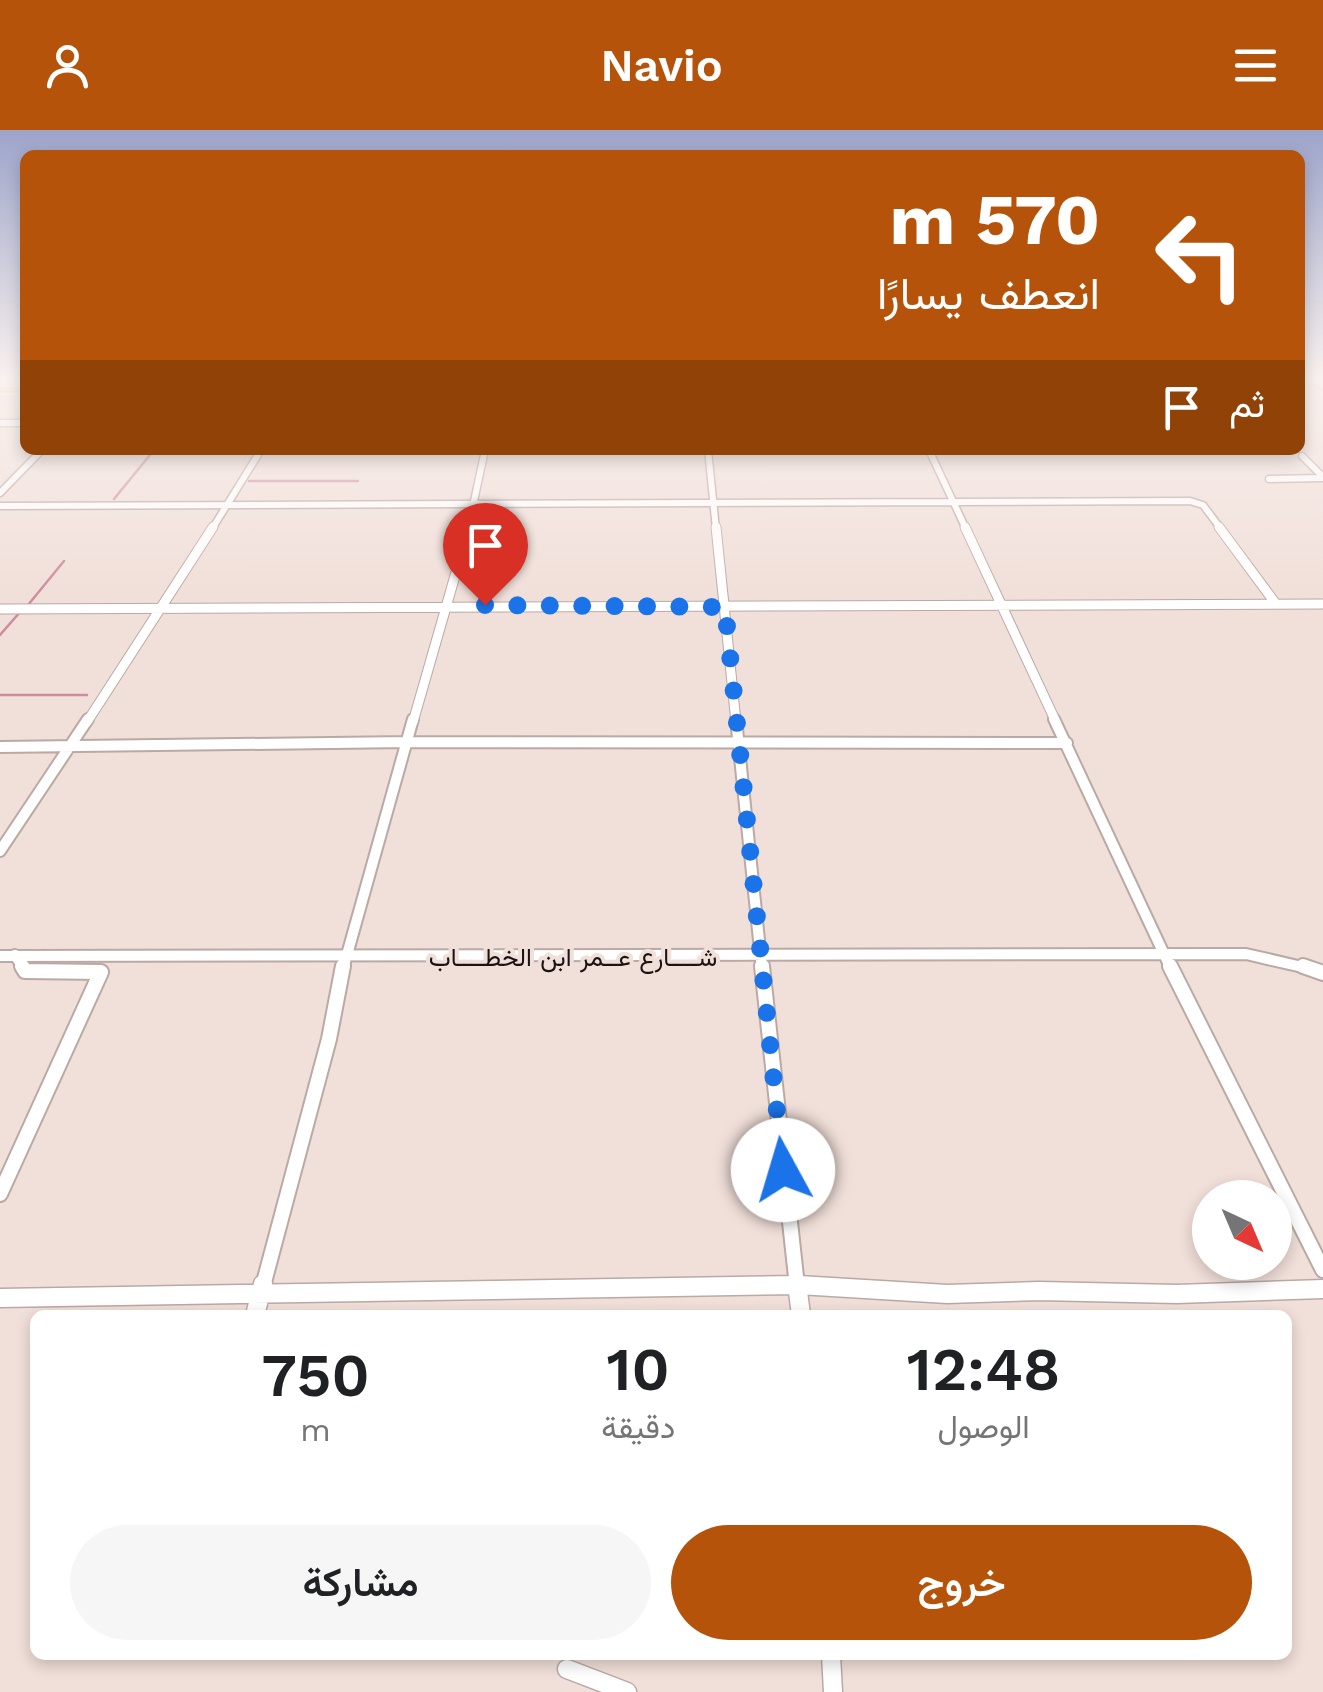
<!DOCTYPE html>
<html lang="ar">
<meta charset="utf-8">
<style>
:root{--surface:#fff;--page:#f6f6f6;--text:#202124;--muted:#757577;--accent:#b45309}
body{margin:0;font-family:"Work Sans",Vazirmatn,sans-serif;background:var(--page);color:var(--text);direction:rtl;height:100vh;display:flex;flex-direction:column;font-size:38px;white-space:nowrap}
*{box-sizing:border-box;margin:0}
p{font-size:32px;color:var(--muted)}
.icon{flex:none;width:55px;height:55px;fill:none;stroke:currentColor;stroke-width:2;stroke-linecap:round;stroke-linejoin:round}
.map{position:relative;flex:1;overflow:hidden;direction:ltr}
.details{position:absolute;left:30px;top:1180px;width:1262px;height:350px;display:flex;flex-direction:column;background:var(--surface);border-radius:15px;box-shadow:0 5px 15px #0003;direction:rtl}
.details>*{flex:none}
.top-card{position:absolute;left:20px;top:20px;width:1285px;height:305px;border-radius:15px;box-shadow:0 5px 15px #0003;direction:rtl;background:#b45309;color:#fff;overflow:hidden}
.needle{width:65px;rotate:136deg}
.tools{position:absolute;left:1192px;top:1050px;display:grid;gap:20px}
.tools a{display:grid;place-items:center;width:100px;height:100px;border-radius:50%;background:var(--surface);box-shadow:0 5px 15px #0003;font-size:50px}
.pin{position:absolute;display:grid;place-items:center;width:85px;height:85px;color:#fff;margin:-102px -42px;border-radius:50% 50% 50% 0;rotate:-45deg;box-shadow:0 0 10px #0007}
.pin .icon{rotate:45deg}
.me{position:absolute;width:110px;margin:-55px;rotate:354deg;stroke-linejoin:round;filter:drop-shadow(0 0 8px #0008)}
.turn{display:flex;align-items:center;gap:35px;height:210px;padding:0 40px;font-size:45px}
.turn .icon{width:130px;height:130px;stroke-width:2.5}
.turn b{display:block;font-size:70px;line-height:85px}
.then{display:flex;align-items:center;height:95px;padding:0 40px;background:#0003;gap:20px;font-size:38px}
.eta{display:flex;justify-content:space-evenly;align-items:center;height:170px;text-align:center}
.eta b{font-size:60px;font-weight:600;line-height:70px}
.action{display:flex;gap:20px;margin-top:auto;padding:20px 40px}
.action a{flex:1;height:115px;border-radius:60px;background:var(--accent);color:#fff;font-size:40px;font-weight:600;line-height:115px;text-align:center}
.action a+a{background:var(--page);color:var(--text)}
header{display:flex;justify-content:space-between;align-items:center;height:130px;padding:0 40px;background:var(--accent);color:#fff;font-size:45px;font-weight:600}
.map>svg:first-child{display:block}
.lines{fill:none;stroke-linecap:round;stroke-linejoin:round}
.stream{stroke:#cd8d9e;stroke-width:2.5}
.street-far4-casing{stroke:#baa9a4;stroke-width:9}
.street-far3-casing{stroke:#baa9a4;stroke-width:11}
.street-far2-casing{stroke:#baa9a4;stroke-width:14}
.street-far1-casing{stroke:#baa9a4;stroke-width:18}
.street-casing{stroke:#baa9a4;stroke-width:21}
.primary-casing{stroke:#fff;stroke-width:3}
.street-far4{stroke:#fff;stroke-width:6}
.street-far3{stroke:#fff;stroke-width:9}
.street-far2{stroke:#fff;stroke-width:10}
.street-far1{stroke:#fff;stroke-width:14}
.street{stroke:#fff;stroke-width:18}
.primary{fill:#eeb98b;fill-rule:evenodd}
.route{stroke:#1a73e8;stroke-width:18;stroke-dasharray:0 32.4}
.labels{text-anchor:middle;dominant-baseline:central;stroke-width:8;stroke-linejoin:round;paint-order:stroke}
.street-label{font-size:25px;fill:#191311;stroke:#f1dfd9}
</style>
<header><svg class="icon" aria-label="menu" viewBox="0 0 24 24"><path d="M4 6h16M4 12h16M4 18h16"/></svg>Navio<svg class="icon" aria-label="person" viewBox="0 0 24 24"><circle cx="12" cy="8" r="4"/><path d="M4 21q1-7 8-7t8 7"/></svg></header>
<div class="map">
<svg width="1323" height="1562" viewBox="0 0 1323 1562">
<rect width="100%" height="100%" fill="#f1dfd9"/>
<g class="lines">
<path class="stream" d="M249,351H358
M114,369L154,320
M28,475L64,431
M0,505L21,481
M0,565H87"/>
<g class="street-far4-casing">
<path id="street-far4" d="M1311,248L1323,255
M0,293H25
M708,320L716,399
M929,320L966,399
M1302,326L1323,347
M1269,349L1323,348
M0,363L42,320
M0,376L1190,371L1203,375L1221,399
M212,399L261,320
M468,399L485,320"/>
</g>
<g class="street-far3-casing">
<path id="street-far3" d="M716,397L736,592
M965,397L1056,592
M1219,397L1276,474
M0,479L1323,474
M87,592L213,397
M413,592L469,397"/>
</g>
<g class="street-far2-casing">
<path id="street-far2" d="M736,589L762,839
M1054,589L1171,839
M0,617L408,612L1067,613
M0,721L88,589
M15,825L24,839
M0,826L1246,824L1311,839
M343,839L413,589"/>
</g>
<g class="street-far1-casing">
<path id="street-far1" d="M762,836L797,1156
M1170,836L1323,1140
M1303,836L1323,843
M0,1064L101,842L25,841L22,836
M263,1156L329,909L343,836
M733,1156H817"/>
</g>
<g class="street-casing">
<path id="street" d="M797,1154L801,1185
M0,1168L799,1155L947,1164L1039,1161L1177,1164L1323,1159
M255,1185L263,1154
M831,1525L833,1562
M567,1539L627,1562"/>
</g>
<g class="primary-casing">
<path id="primary" d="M0,257H25V263H0Z"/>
</g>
<use href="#street-far4" class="street-far4"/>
<use href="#street-far3" class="street-far3"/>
<use href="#street-far2" class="street-far2"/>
<use href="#street-far1" class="street-far1"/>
<use href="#street" class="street"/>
<use href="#primary" class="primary"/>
</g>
<linearGradient id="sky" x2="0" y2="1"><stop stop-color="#9da4ca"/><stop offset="0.53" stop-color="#f9f1ee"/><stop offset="1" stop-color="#f9f1ee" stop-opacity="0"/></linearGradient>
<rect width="1323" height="467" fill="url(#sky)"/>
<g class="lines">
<path class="route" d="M485,475L725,477L783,1040"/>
</g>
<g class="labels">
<g class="street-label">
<text x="573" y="827">شــــارع عــمر ابن الخطــــاب</text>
</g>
</g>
</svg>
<div class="tools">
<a><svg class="needle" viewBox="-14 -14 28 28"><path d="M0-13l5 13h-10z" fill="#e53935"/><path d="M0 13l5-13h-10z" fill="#757577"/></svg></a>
</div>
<div class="pin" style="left:485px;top:475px;background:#d93025"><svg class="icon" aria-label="arrive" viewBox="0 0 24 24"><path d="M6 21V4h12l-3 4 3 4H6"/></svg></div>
<svg class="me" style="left:783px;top:1040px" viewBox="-20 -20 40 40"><circle r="19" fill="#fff"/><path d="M0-13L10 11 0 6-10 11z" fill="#1a73e8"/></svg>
<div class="top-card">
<div class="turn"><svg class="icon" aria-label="left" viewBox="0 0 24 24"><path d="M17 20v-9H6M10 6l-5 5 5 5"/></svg><div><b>570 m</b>انعطف يسارًا</div></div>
<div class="then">ثم<svg class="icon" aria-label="arrive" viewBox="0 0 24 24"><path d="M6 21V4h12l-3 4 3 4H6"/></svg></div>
</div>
<section class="details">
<div class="eta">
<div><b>12:48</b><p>الوصول</p></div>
<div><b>10</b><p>دقيقة</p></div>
<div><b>750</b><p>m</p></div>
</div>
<div class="action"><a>خروج</a><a>مشاركة</a></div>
</section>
</div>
